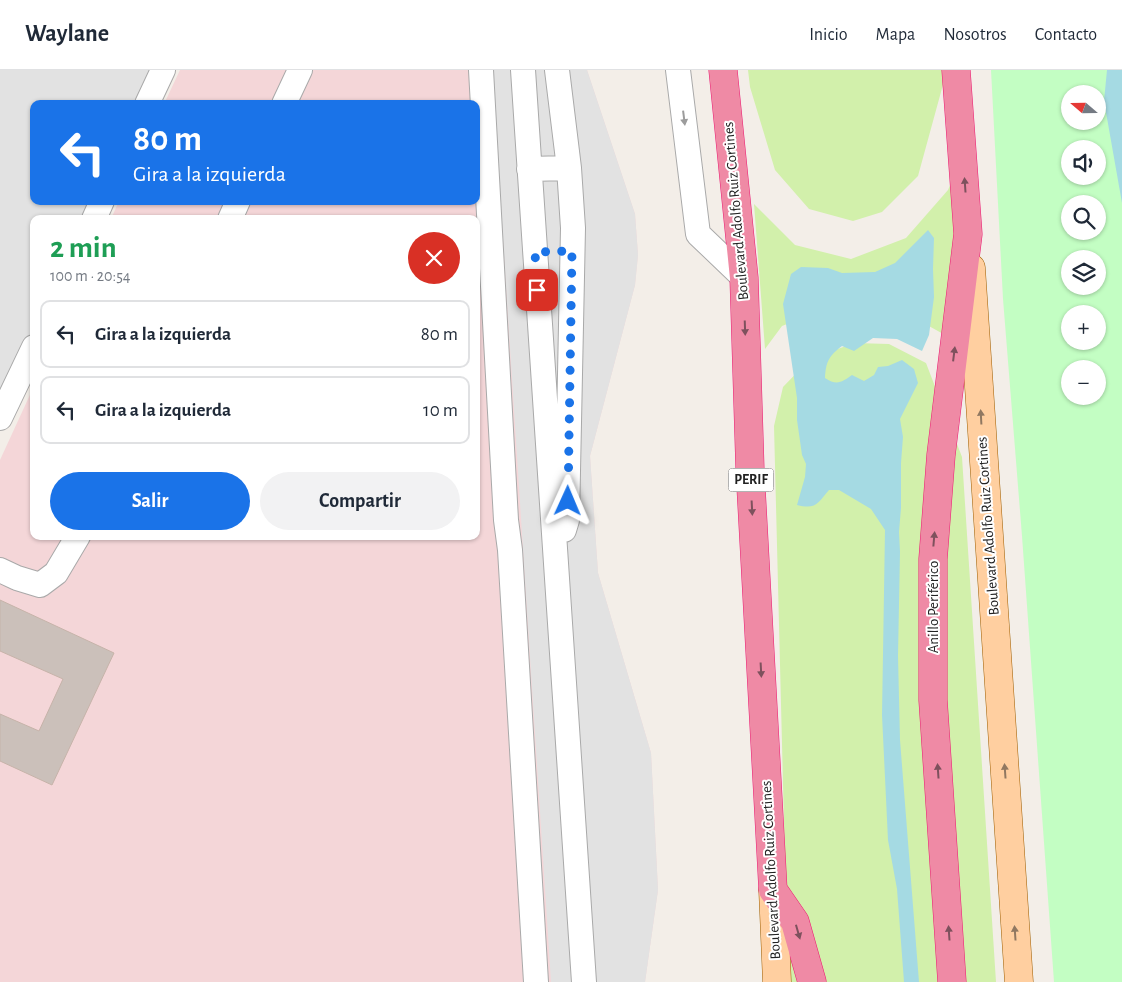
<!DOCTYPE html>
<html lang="es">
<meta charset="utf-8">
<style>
:root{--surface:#fff;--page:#f2f2f3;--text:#1f2937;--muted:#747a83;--line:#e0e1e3;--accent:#1a73e8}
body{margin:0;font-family:"Alegreya Sans",sans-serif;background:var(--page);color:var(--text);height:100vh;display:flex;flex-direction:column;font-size:19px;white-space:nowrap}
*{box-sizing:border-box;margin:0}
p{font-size:16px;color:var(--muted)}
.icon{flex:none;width:28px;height:28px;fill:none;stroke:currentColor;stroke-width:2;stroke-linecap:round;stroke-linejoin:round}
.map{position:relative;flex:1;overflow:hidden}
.panel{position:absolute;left:30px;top:145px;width:450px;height:325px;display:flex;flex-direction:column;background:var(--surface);border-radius:10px;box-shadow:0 1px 4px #0004}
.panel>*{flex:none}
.guide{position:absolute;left:30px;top:30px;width:450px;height:105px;border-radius:10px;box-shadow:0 1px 4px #0004;background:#1a73e8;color:#fff;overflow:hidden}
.needle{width:32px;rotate:290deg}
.buttons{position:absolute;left:1061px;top:15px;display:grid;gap:10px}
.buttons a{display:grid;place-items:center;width:45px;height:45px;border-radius:50%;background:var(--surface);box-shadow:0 1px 4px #0004;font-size:25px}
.pin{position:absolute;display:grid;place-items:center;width:42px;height:42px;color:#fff;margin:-21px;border-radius:10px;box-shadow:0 2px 8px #0006}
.me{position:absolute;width:55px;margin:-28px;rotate:1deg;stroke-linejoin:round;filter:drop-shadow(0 0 4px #0008)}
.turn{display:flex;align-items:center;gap:18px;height:105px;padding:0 20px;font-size:22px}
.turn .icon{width:65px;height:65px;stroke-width:2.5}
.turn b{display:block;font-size:35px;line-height:42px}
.round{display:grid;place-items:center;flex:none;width:52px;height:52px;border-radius:26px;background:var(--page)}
.overview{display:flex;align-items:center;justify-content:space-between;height:85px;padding:0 20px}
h1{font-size:30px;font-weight:700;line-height:38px;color:#1e9e55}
.cta{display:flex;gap:10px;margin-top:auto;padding:10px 20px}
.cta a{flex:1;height:58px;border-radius:30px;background:var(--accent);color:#fff;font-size:20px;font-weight:700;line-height:58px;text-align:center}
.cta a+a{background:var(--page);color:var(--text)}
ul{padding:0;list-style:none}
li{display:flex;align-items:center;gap:15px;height:68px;margin:0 10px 8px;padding:0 10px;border:2px solid var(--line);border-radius:10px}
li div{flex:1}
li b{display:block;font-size:19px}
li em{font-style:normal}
header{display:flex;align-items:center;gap:30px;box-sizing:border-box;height:70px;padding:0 25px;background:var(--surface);border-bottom:1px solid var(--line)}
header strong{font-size:24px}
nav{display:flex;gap:28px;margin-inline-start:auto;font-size:18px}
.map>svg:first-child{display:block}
.commercial{fill:#f4d6d8}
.grass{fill:#d2f0ab}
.park{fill:#c3fec3;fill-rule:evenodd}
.parking{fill:#e2e2e2}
.water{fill:#a5dae3}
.building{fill:#cbc0ba;stroke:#c6b3a9}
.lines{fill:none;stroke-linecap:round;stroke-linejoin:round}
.minor-casing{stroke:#a9a9a9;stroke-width:26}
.major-casing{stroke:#9f5e00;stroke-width:29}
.highway-casing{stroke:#eb1b72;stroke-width:29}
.minor{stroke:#fff;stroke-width:24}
.major{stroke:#ffcfa0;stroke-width:28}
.highway{stroke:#ef8aa5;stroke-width:28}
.oneway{fill:#9c9c9c}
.oneway2{fill:#7e515d}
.oneway3{fill:#907861}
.route{stroke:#1a73e8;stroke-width:9;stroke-dasharray:0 16.2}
.labels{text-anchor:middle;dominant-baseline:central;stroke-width:4;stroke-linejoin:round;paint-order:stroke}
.shield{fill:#fff;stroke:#646464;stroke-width:1}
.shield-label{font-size:14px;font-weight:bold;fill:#222}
.street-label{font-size:15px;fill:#222;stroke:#fff}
</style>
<header>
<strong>Waylane</strong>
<nav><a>Inicio</a><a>Mapa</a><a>Nosotros</a><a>Contacto</a></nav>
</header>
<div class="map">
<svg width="1122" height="912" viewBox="0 0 1122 912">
<rect width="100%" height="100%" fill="#f3eee8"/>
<path class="commercial" d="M180,0H587L635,144L638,185L635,215L590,386L598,503L651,683L658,820L645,912H0V390L34,316V466H476V149H111L119,131H476V34H164Z"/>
<path class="grass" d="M748,0H947L918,106L882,142L853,151L809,139L775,100L750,17Z
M961,89L954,270L893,236H833L782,256L765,279L754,134L795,175L851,189L906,168L948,120Z
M855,273L889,274L926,293L962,387L996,912H788L774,356L783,317L811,288Z"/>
<path class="park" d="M991,0H1122V912H1054L1022,466L1003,229ZM1070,24H1098V51H1070ZM1070,79H1098V106H1070ZM1070,134H1098V161H1070ZM1070,189H1098V216H1070ZM1070,244H1098V271H1070ZM1070,299H1098V326H1070Z"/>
<path class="parking" d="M0,0H152L137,34H34V131H92L84,149H34V259L0,333Z
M492,0H587L635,144L638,185L635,215L590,386L598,503L651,683L658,820L645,912H551Z"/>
<path class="water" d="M1107,0H1122V133L1104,31Z
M928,160L934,168L933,199L934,227L929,265L922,281L897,269L873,268L854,281L842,276C829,286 826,291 825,308C837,316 842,312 852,305L864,311L874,305L878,297L888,296L902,290L914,299L918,313L900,349L903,367L901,393V438L899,462L900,482L898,586L900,670L919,912H904L897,819L888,770L882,645L885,460L871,439L839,420H829C818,433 816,440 797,435L805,407L806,394L802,385L797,350V328L783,234L791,204L801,197L828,198L842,203L875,202L895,193Z"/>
<path class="building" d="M0,530L114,583L52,715L0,691V644L39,661L63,609L0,581Z"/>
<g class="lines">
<g class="minor-casing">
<path id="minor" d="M481,0L506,450L510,480L536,912
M523,0L584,912
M557,0L569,98L573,158L567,450L564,460
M678,0L698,164L744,208
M147,34L163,0
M284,34L300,0
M529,99L569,98
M94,149L102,131
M230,149L238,131
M0,348L34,277
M0,500L17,508L40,515L56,503L78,466"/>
</g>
<g class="major-casing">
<path id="major" d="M971,198L1019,912
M773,820L777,912"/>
</g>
<g class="highway-casing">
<path id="highway" d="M723,0L744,208L750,399L773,820L795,852L812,912
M952,912L933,630V489L941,385L968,164L956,0"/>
</g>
<use href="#minor" class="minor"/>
<use href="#major" class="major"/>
<use href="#highway" class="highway"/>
</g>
<defs><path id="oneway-solid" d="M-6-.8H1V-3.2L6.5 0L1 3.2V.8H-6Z" transform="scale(1.25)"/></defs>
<use class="oneway" href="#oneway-solid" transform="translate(684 48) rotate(83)"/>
<g class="oneway2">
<use href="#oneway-solid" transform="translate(965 115) rotate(-94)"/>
<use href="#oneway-solid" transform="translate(745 258) rotate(88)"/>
<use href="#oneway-solid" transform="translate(954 284) rotate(-83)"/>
<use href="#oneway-solid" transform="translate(752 438) rotate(87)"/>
<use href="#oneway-solid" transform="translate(934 469) rotate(-85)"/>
<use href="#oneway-solid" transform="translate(761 600) rotate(87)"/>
<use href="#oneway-solid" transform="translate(938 701) rotate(-94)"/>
<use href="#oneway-solid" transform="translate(798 862) rotate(74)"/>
<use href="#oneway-solid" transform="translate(949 863) rotate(-94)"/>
</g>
<g class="oneway3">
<use href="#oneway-solid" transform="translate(981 347) rotate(-93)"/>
<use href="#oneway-solid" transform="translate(1005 701) rotate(-94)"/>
<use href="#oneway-solid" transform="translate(1015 863) rotate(-94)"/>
</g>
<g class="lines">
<path class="route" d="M537,220L535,182L572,181L568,431"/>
</g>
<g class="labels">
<rect class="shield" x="728.5" y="398.5" width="45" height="23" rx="4"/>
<g class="shield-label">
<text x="751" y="410">PERIF</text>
</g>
<g class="street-label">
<text transform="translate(736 141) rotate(-95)">Boulevard Adolfo Ruiz Cortines</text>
<text transform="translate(988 456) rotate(-94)">Boulevard Adolfo Ruiz Cortines</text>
<text transform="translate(933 537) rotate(-90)">Anillo Periférico</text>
<text transform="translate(771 800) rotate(-93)">Boulevard Adolfo Ruiz Cortines</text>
</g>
</g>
</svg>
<div class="buttons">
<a><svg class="needle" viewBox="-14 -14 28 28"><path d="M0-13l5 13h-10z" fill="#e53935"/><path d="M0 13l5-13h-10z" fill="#747a83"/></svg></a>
<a><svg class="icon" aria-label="sound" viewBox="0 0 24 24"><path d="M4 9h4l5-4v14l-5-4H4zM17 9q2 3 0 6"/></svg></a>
<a><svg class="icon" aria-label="search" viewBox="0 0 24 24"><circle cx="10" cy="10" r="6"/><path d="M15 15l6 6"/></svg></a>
<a><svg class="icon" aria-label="layers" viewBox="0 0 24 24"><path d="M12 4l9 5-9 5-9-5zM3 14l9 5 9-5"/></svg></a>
<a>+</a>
<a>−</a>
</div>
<div class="pin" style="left:537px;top:220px;background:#d93025"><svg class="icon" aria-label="arrive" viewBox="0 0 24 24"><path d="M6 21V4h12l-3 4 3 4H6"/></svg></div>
<svg class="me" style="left:568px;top:431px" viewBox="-20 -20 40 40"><path d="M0-17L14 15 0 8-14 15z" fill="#1a73e8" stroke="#fff" stroke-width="4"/></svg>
<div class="guide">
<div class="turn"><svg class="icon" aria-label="left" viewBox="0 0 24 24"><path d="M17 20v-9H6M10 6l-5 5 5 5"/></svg><div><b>80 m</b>Gira a la izquierda</div></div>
</div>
<section class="panel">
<div class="overview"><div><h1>2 min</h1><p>100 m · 20:54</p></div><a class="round" style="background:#d93025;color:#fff"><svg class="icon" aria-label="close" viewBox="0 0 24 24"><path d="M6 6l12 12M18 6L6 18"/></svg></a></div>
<ul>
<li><svg class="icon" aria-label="left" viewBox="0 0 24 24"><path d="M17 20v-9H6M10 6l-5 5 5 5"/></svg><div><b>Gira a la izquierda</b></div><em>80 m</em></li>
<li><svg class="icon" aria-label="left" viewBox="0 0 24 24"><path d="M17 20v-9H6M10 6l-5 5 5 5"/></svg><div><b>Gira a la izquierda</b></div><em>10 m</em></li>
</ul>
<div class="cta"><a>Salir</a><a>Compartir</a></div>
</section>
</div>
